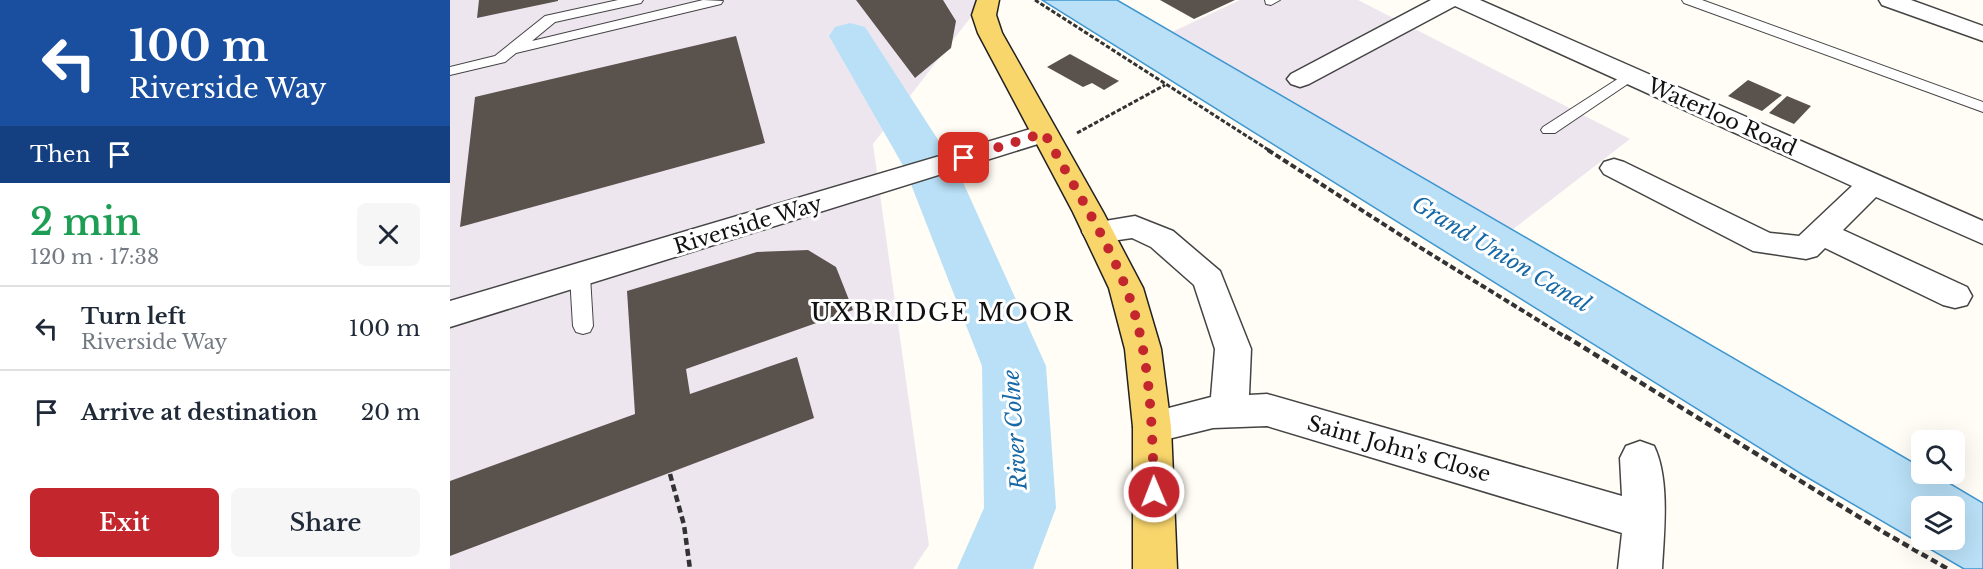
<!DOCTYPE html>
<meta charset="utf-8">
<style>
:root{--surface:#fff;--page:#f6f6f7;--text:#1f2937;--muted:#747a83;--line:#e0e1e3;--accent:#c4262e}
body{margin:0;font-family:"Libre Baskerville",serif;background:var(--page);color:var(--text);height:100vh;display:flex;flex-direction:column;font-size:22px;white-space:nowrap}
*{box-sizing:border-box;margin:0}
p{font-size:20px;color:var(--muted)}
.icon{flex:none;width:33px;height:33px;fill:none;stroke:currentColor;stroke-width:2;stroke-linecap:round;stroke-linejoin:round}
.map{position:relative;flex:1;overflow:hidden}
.details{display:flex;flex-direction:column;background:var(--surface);width:450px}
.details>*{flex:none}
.top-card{background:#1a4fa0;color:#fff;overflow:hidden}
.controls{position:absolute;left:1461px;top:430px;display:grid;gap:12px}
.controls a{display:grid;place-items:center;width:54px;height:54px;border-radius:9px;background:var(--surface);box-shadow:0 6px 24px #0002;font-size:30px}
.pin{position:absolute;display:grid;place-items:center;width:51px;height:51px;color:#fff;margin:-26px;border-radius:12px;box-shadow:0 3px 9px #0006}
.me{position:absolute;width:66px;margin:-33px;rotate:359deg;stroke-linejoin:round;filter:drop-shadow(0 0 4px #0008)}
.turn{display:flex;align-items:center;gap:21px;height:126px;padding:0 30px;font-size:27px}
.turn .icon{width:78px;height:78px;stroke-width:2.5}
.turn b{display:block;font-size:42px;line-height:51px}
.then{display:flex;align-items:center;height:57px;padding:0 30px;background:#0003;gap:12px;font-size:22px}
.round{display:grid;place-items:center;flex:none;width:63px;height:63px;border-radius:9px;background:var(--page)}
.head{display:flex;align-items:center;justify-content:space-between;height:102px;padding:0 30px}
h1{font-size:36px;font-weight:600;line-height:45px;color:#1e9e55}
.action{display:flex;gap:12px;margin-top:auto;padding:12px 30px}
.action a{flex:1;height:69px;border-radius:9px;background:var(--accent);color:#fff;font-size:24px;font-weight:600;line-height:69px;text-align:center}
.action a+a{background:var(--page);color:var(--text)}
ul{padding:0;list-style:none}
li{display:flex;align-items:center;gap:18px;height:84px;padding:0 30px;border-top:2px solid var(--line)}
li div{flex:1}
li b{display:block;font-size:22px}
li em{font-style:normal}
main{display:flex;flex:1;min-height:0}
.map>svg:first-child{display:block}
.industrial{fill:#eee6ef}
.water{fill:#b9e0f7;stroke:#3f96cf;stroke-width:1.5;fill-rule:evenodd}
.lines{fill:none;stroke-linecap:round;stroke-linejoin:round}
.river{fill:#b9e0f7;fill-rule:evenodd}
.building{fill:#5a524d}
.service-casing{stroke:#444;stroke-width:2}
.minor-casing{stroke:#444;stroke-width:3}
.primary-casing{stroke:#222;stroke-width:3}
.path-far2{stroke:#333;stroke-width:3;stroke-dasharray:4.5 2;stroke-linecap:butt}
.path-far1{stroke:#333;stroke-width:4;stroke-dasharray:6 3;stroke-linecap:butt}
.path{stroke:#333;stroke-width:4.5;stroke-dasharray:7 4;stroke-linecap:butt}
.service{fill:#fff;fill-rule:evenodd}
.minor{fill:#fff;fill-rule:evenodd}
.primary{fill:#f9d66b;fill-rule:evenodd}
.route{stroke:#c4262e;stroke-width:10;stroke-dasharray:0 18}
.labels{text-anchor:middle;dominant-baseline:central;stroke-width:6;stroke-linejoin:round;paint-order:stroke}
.street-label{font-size:21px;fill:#111;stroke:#fff}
.water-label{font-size:22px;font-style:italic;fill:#1768a6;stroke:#fff}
.quarter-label{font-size:24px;letter-spacing:1.5px;fill:#111;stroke:#fff}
</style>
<main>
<section class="details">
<div class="top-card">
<div class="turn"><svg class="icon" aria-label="left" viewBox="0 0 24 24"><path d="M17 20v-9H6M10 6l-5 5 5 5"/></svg><div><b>100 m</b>Riverside Way</div></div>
<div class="then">Then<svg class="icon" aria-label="arrive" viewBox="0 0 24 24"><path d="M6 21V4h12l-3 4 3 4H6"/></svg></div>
</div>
<div class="head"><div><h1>2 min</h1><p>120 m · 17:38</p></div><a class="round"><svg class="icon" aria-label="close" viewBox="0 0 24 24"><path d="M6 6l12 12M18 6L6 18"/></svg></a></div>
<ul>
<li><svg class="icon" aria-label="left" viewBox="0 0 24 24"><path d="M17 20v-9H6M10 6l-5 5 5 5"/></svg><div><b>Turn left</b><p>Riverside Way</p></div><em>100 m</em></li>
<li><svg class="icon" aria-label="arrive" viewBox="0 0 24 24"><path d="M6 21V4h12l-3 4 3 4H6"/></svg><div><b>Arrive at destination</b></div><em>20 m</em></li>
</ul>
<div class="action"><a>Exit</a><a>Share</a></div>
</section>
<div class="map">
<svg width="1533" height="569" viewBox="0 0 1533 569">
<rect width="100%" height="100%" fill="#fffdf5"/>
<path class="industrial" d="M0,0H534L423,144L479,545L463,569H0Z
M790,0H819L824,3L830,0H908L1180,139L1062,230L722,32Z"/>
<path class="water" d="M592,0H667L1471,467L1472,474H1484L1533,503V569H1514L1353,475ZM1472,507H1504V540H1472Z"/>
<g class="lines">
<path class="river" d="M400,23L415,27L507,169L596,366L606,508L583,569H507L534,508L532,366L455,169L379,36L385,27Z"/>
</g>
<path class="building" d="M29,0H108V1L27,18Z
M406,0H493L506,21L501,48L465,78Z
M710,0H785L744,19Z
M286,36L315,143L10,227L25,97Z
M620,54L669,81L654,90L642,83L633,87L597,67Z
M1298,80L1332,95L1312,111L1278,96Z
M1337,96L1361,106L1344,124L1319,113Z
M358,250L386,267L403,310L236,369L240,394L347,357L364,418L0,556V481L185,414L177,291L307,252Z"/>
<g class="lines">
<g class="service-casing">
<path id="service" d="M168,0H193L191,3L105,22L82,41L253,0L273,1L271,4L66,53L55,62L0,75V67L45,56L95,16Z
M815,0H830L821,5L816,4Z
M1232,0H1252L1533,102V112L1234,3Z
M1180,71L1188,76L1185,79L1105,133H1093L1091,130L1093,127Z
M130,269L137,271L140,276L143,326L140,332L133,334L126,332L123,326L120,276L123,271Z"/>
</g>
<g class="minor-casing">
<path id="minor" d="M981,0H1030L1533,221V244L1426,197L1393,230L1517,287L1522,296L1517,305L1505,308L1493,305L1375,248L1367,256L1356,259L1303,251L1154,174L1150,168L1154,162L1164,159L1174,162L1320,233L1349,236L1402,186L1005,6L859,84L850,87L841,84L837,79L841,74Z
M1429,0H1461L1533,26V41L1432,5Z
M594,125L604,127L608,133L604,139L0,327V301Z
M685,216L723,231L770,271L801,349L799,395L817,394L1172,496L1170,458L1176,446L1190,441L1204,446C1220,479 1214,532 1212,569H1168L1172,533L817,426L763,428L702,443L688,438L683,427L688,416L761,397L765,349L744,285L701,247L682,238L648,243L637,240L632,232L637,224Z"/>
</g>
<g class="primary-casing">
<path id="primary" d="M527,0H549L546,15L552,33L653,212L693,288L711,349L721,427L727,569H683V427L675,349L659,288L623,212L528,33L522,15Z"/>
</g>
<path class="path-far2" d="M585,0L820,151
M627,133L715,85"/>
<path class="path-far1" d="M818,150L966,245L1117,338"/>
<path class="path" d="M1115,336L1435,533L1498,569
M220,474L234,525L240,569"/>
<use href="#service" class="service"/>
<use href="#minor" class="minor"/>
<use href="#primary" class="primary"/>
</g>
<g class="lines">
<path class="route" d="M514,158L594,133L599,141C625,189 656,237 676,288C701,352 702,425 704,492"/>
</g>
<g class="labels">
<g class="street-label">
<text transform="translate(1272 117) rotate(24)">Waterloo Road</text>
<text transform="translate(298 225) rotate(-17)">Riverside Way</text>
<text transform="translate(949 449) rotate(16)">Saint John's Close</text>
</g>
<g class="water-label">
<text transform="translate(1051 254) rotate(31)">Grand Union Canal</text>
<text transform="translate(565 430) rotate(-94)">River Colne</text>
</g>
<g class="quarter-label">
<text x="492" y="312">UXBRIDGE MOOR</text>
</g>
</g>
</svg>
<div class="controls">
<a><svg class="icon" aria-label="search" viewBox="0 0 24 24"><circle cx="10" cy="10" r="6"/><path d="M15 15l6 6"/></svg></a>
<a><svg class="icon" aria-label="layers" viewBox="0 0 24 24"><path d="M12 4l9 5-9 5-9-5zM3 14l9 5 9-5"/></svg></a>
</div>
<div class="pin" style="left:514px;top:158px;background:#d93025"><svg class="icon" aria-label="arrive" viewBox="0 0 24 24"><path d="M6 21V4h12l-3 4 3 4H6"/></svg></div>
<svg class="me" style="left:704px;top:492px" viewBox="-20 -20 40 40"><circle r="17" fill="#c4262e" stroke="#fff" stroke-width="3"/><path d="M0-11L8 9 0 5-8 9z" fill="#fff"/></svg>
</div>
</main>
